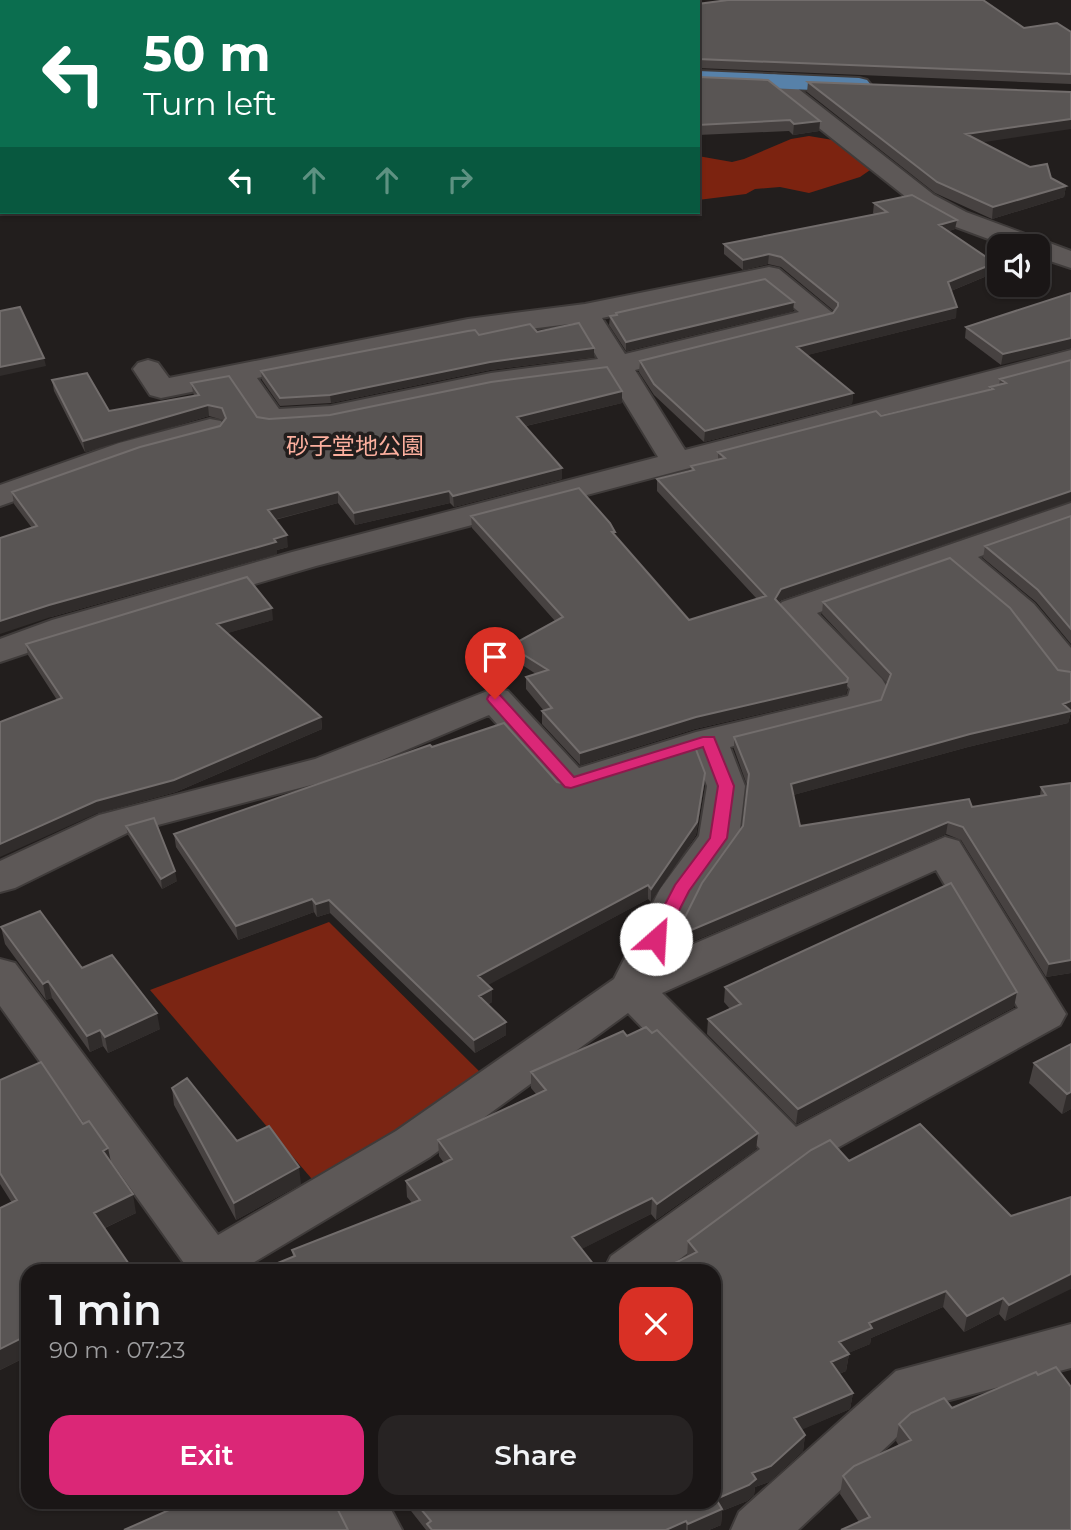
<!DOCTYPE html>
<meta charset="utf-8">
<style>
:root{--surface:#1a1616;--page:#272323;--text:#f1f3f6;--muted:#9f9fa1;--line:#383535;--accent:#db2777}
body{margin:0;font-family:Montserrat,"Noto Sans JP",sans-serif;background:var(--page);color:var(--text);height:100vh;display:flex;flex-direction:column;font-size:26px;white-space:nowrap}
*{box-sizing:border-box;margin:0}
p{font-size:23px;color:var(--muted)}
.icon{flex:none;width:38px;height:38px;fill:none;stroke:currentColor;stroke-width:2;stroke-linecap:round;stroke-linejoin:round}
.map{position:relative;flex:1;overflow:hidden}
.drawer{position:absolute;left:21px;top:1264px;width:700px;height:245px;display:flex;flex-direction:column;background:var(--surface);border-radius:21px;box-shadow:0 2px 5px #0004,0 0 0 2px var(--line)}
.drawer>*{flex:none}
.banner{position:absolute;left:0px;top:0px;width:700px;height:214px;box-shadow:0 2px 5px #0004,0 0 0 2px var(--line);background:#0b6e4f;color:#fff;overflow:hidden}
.buttons{position:absolute;left:987px;top:234px;display:grid;gap:14px}
.buttons a{display:grid;place-items:center;width:63px;height:63px;border-radius:14px;background:var(--surface);box-shadow:0 2px 5px #0004,0 0 0 2px var(--line);font-size:35px}
.pin{position:absolute;display:grid;place-items:center;width:60px;height:60px;color:#fff;margin:-72px -30px;border-radius:50% 50% 50% 0;rotate:-45deg;box-shadow:0 0 7px #0007}
.pin .icon{rotate:45deg}
.me{position:absolute;width:77px;margin:-38px;rotate:26deg;stroke-linejoin:round;filter:drop-shadow(0 0 5px #0008)}
.turn{display:flex;align-items:center;gap:24px;height:147px;padding:0 28px;font-size:32px}
.turn .icon{width:91px;height:91px;stroke-width:2.5}
.turn b{display:block;font-size:49px;line-height:60px}
.lanes{display:flex;align-items:center;height:66px;padding:0 28px;background:#0003;justify-content:center;gap:35px;direction:ltr}
.lanes .off{opacity:.35}
.round{display:grid;place-items:center;flex:none;width:74px;height:74px;border-radius:21px;background:var(--page)}
.summary{display:flex;align-items:center;justify-content:space-between;height:119px;padding:0 28px}
h1{font-size:42px;font-weight:600;line-height:52px}
.action{display:flex;gap:14px;margin-top:auto;padding:14px 28px}
.action a{flex:1;height:80px;border-radius:21px;background:var(--accent);color:#fff;font-size:28px;font-weight:600;line-height:80px;text-align:center}
.action a+a{background:var(--page);color:var(--text)}
.map>svg:first-child{display:block}
.green{fill:#7b2513}
.forest{fill:#7c2310}
.lines{fill:none;stroke-linecap:round;stroke-linejoin:round}
.minor-casing{stroke:#3f3b3a;stroke-width:4}
.major-casing{stroke:#3f3b3a;stroke-width:4}
.minor{fill:#5d5857;fill-rule:evenodd}
.major{fill:#5781a9;fill-rule:evenodd}
.wall{fill:#474241}
.shaded-wall{fill:#302c2b}
.building{fill:#595554;stroke:#726d6c;stroke-width:2}
.route{fill:#db2777;stroke:#8e194d;stroke-width:2}
.labels{text-anchor:middle;dominant-baseline:central;stroke-width:7;stroke-linejoin:round;paint-order:stroke}
.park-label{font-size:23px;fill:#fcaf9e;stroke:#221e1d}
</style>
<div class="map">
<svg width="1071" height="1530" viewBox="0 0 1071 1530">
<rect width="100%" height="100%" fill="#221e1d"/>
<path class="green" d="M329,922L486,1078L317,1185L150,990Z"/>
<path class="forest" d="M809,136L839,141L873,168L860,177L809,193L780,187L755,189L746,194L698,200V156L732,162L744,159L791,139Z"/>
<g class="lines">
<g class="minor-casing">
<path id="minor" d="M123,0H145L147,2H125Z
M774,74L782,76L934,195L966,212L1071,251V268L1038,257V247H1010L948,224L916,205L766,86L762,81L766,76Z
M769,267L779,269L835,315L831,321L635,370L685,450L1071,350V368L316,566L78,636L0,662V639L52,620L292,552L658,457L608,375L491,391L331,424L270,428L259,426L231,384L161,398L150,395L133,369L138,363L148,360L158,363L169,378L468,319L585,304ZM764,284L799,312L625,354L602,318ZM577,323L598,359L491,373L331,406L279,409L257,378L468,337Z
M210,419L221,421L225,428L221,435L141,456L0,506V485L119,443Z
M1071,503V524L978,557L1034,604L1071,648V683L1058,680L1010,618L949,567L817,613L882,679L887,687L877,711L730,747L745,786L739,838L699,894L670,954L945,837L959,841L1066,1014L1060,1025L808,1164L665,1270H604L611,1256L760,1149L628,1013L430,1157L241,1270H189L0,1006V959L15,963L218,1235L396,1131L614,979L660,889L699,836L707,786L696,757L571,795L557,792L489,715L342,777L127,833L15,888L0,892V861L99,815L315,759L495,688L508,691L579,768L696,732L848,696L850,689L782,616L776,609L782,602ZM936,870L1018,1008L796,1127L662,993Z
M1071,1324V1368L931,1405L798,1530H731L739,1512L896,1371Z
M330,1502H387L402,1530H344Z"/>
</g>
<g class="major-casing">
<path id="major" d="M698,71L859,78L867,80L871,85L867,90L859,92L698,85Z"/>
</g>
<use href="#minor" class="minor"/>
<use href="#major" class="major"/>
</g>
<path class="wall" d="M724,0H983L1024,28L1071,32V84L698,68V4Z
M698,77L820,121L819,131L793,135L789,131L698,135Z
M808,82L982,143L1066,186L1064,197L992,219L935,193L807,92Z
M874,203L955,229L949,231L994,273L951,291L956,318L807,355L853,393L852,404L704,442L654,395L639,372L640,361L833,313L834,311L781,267L768,264L743,270L724,254V244L875,215L873,213Z
M1071,293L1001,365L965,338L966,327Z
M793,311L626,351L609,325L610,316L615,315L616,313Z
M479,335L594,348V357L490,370L331,403L280,406L262,380L261,371Z
M1071,360V501L780,600L779,603L848,678L846,694L695,729L580,765L542,724V711H544L526,689V677L536,674L510,657V646L555,621L472,528L471,516L615,535L689,620L757,599L657,491V479L691,471V466L718,460V452L990,390V387L999,385L1000,379Z
M52,380L109,411L194,396L191,383L257,417L269,419L622,403L526,426L562,479L454,507L450,503L355,525L338,503L275,520L288,547L277,550V554L51,617L32,528L14,504L12,492L220,426L224,421L223,420L209,416L85,452L54,391Z
M1071,516V644L1036,602L983,558L985,546Z
M823,602L1058,670L1071,672V712L1068,723L968,747L793,795L800,826L972,807L1040,796L1041,787L1071,783V973L1046,977L961,840L946,834L689,943L682,936V923L743,826L747,785L734,749V737L881,700L887,683L822,614Z
M273,620L227,633L321,717L322,729L176,792L98,813L57,700L28,655L26,644Z
M432,747L557,782L572,785L705,773L704,786L696,835L651,902L648,899L487,985L492,989V1002L487,1005L506,1035L475,1053L330,913L317,917L314,912L238,940L176,847L174,834Z
M126,826L177,881L162,889L128,835Z
M1,927L82,968L160,1029L108,1053L103,1046L90,1052L52,998L46,1000L5,944Z
M725,987L1014,1007L796,1124L707,1034L708,1019L730,1009L724,1002Z
M627,1036L758,1133L756,1149L656,1220L651,1214L581,1249L598,1270H268V1267L293,1257L292,1250L412,1203L407,1197L406,1181L444,1163L439,1156L438,1140L536,1094L531,1088V1072Z
M1071,1044V1109L1062,1114L1029,1083L1034,1063Z
M0,1080L83,1124L111,1163L136,1213L105,1228L28,1270V1356L0,1370V1208L12,1203L0,1184Z
M172,1088L237,1141L301,1184L236,1220L174,1105Z
M849,1161L1067,1290L1005,1321L999,1314L964,1332L943,1307L871,1338L870,1344L848,1353L849,1354L846,1371L839,1374L853,1393L850,1409L802,1429L805,1435L803,1451L769,1482L755,1487L754,1495L747,1501L722,1511L721,1525L709,1530H426L404,1502H714L687,1257L688,1241Z
M952,1408L1071,1530L859,1522L840,1494L843,1476L899,1446L896,1441L899,1424Z"/>
<path class="shaded-wall" d="M1071,119V129L965,145L966,134Z
M820,121L819,131L793,135L794,124Z
M0,182H2V193H0Z
M1066,186L1064,197L992,219L993,207Z
M957,220L955,229L938,235L939,225Z
M769,254L768,264L743,270V260Z
M995,263L994,273L946,293L948,282Z
M794,302L793,311L626,351V342Z
M957,307L956,318L796,358L797,347Z
M1071,338V348L1001,365L1003,354Z
M594,348V357L490,370L331,403L330,395L490,362Z
M44,358L46,366L0,376V367Z
M622,391V403L517,428V417Z
M853,393L852,404L704,442L705,431Z
M208,405L209,416L85,452L83,441Z
M562,468V479L454,507L453,496Z
M449,491L450,503L355,525L354,513Z
M1071,491V501L780,600L774,611L775,599L781,589Z
M338,492V503L269,521L268,510Z
M287,535L288,547L277,550V554L51,617L0,634V621L49,605Z
M272,608L273,620L218,636L217,624Z
M848,678L846,694L695,729L580,765V753L696,717Z
M1071,701V712L1068,723L968,747L790,796L791,784Z
M321,717L322,729L176,792L98,813L0,857V844L96,801Z
M705,773L704,786L696,835L651,902V889Z
M948,822L946,834L689,943V931Z
M175,871L177,881L162,889L161,879Z
M648,885V899L479,990L478,976Z
M312,899L314,912L238,940L236,926Z
M329,900L330,913L317,917L316,904Z
M1071,960V973L1046,977L1049,964Z
M48,981L52,998L46,1000L43,984Z
M492,989V1002L479,1009V996Z
M1017,992L1014,1007L796,1124L798,1109Z
M157,1013L160,1029L108,1053L105,1037Z
M506,1022V1035L475,1053L474,1040Z
M100,1030L103,1046L90,1052L87,1036Z
M1071,1092V1109L1062,1114L1067,1094Z
M758,1133L756,1149L656,1220L657,1204Z
M108,1148L112,1167L103,1151Z
M299,1167L301,1184L236,1220L234,1203Z
M133,1194L136,1213L98,1231L94,1213Z
M652,1198L651,1214L572,1254V1237Z
M1071,1274V1289L1005,1321L1009,1305Z
M946,1291L943,1307L871,1338L870,1344L837,1358L839,1342L869,1323Z
M1003,1298L999,1314L964,1332L967,1316Z
M28,1335V1356L0,1370V1349Z
M849,1354L846,1371L829,1378L831,1362Z
M853,1393L850,1409L792,1434L794,1418Z
M805,1435L803,1451L769,1482L755,1487L754,1495L747,1501L722,1511L721,1525L709,1530H688V1524L716,1499Z
M686,1521V1530H666Z"/>
<path class="building" d="M0,0H90L91,2H2V87L0,86Z
M201,0H433L434,2H202Z
M728,0H983L1024,28L1057,23L1071,32V74L698,59V4Z
M698,77L768,80L820,121L794,124L790,120L698,125Z
M808,82L1071,92V119L966,134L1030,167L1047,164L1051,178L1066,186L993,207L937,182Z
M2,94V182H0V104Z
M912,195L957,220L939,225L995,263L948,282L957,307L797,347L853,393L705,431L654,384L640,361L833,313L838,306V303L781,257L769,254L743,260L724,244L887,212L874,203Z
M765,279L794,302L626,342L610,316L617,315L616,313Z
M1071,293V338L1003,354L966,327Z
M20,307L44,358L0,367V311Z
M579,323L594,348L490,362L330,395L280,398L261,371L468,331L475,330L479,335L530,324L537,332Z
M1071,360V491L781,589L775,599L848,678L847,682L696,717L580,753L542,711L552,708L526,677L548,670L510,646L563,617L471,516L579,488L610,523L615,532H612L689,620L766,596L657,479L694,470L691,466L725,458L718,452L876,411L881,416L993,389L990,387L1006,383L1000,379Z
M607,367L622,391L517,417L562,468L453,496L449,491L354,513L338,492L268,510L287,535L274,539L276,542L49,605L0,621V538L37,526L12,492L140,447L220,426L226,418L222,408L208,405L83,441L52,380L87,373L109,411L199,395L191,383L229,376L257,417L269,419L330,415L491,382Z
M1071,516V629L1038,590L985,546Z
M950,558L1010,608L1058,670L1071,672V701L1063,704L1071,711L970,734L791,784L800,826L969,799L972,807L1046,795L1041,787L1071,783V960L1049,964L963,827L948,822L689,931L682,923L702,883L743,826L749,774L734,737L881,700L891,674L823,602Z
M247,577L272,608L217,624L321,717L174,780L96,801L0,844V722L62,698L26,644Z
M504,723L557,782L572,785L695,747L705,773L697,822L651,889L648,885L478,976L492,989L479,996L506,1022L474,1040L329,900L316,904L312,899L236,926L174,834L430,745L432,747Z
M154,818L175,871L161,879L126,826Z
M951,883L1017,992L798,1109L708,1019L741,1004L725,987Z
M40,911L82,968L112,955L157,1013L105,1037L100,1030L87,1036L48,981L43,984L1,927Z
M646,1027L652,1033L657,1030L758,1133L657,1204L652,1198L572,1237L598,1270H270L268,1267L295,1256L292,1250L420,1200L406,1181L452,1159L438,1140L546,1090L531,1072L623,1031L627,1036Z
M1071,1044V1092L1067,1094L1034,1063Z
M41,1062L83,1124L89,1121L108,1148L103,1151L133,1194L94,1213L133,1270H28V1335L0,1349V1208L17,1200L0,1173V1080Z
M187,1078L237,1141L269,1126L299,1167L234,1203L172,1088Z
M920,1124L1011,1216L1071,1197V1274L1009,1305L1003,1298L967,1316L946,1291L869,1323L872,1328L839,1342L849,1354L831,1362L853,1393L794,1418L805,1435L771,1466L752,1473L756,1479L749,1485L716,1499L722,1509L688,1524L686,1521L666,1530H432L427,1524L431,1521L415,1502H714V1270H661L697,1252L688,1241L811,1150L830,1140L849,1161Z
M1056,1367L1071,1387V1530H841L870,1517L843,1476L854,1466L911,1440L899,1424L911,1413L944,1398L952,1408L1036,1372L1038,1375Z
M187,1502H334L348,1530H124Z"/>
<path class="route" d="M495,694L500,695L574,777L703,737H714L734,786L727,838L689,891L662,944H650L647,939L675,885L710,838L718,786L703,747L571,788L565,787L489,702L487,699L489,695Z"/>
<g class="labels">
<g class="park-label">
<text x="355" y="446">砂子堂地公園</text>
</g>
</g>
</svg>
<div class="buttons">
<a><svg class="icon" aria-label="sound" viewBox="0 0 24 24"><path d="M4 9h4l5-4v14l-5-4H4zM17 9q2 3 0 6"/></svg></a>
</div>
<div class="pin" style="left:495px;top:699px;background:#d93025"><svg class="icon" aria-label="arrive" viewBox="0 0 24 24"><path d="M6 21V4h12l-3 4 3 4H6"/></svg></div>
<svg class="me" style="left:656px;top:939px" viewBox="-20 -20 40 40"><circle r="19" fill="#fff"/><path d="M0-13L10 11 0 6-10 11z" fill="#db2777"/></svg>
<div class="banner">
<div class="turn"><svg class="icon" aria-label="left" viewBox="0 0 24 24"><path d="M17 20v-9H6M10 6l-5 5 5 5"/></svg><div><b>50 m</b>Turn left</div></div>
<div class="lanes"><svg class="icon" aria-label="left" viewBox="0 0 24 24"><path d="M17 20v-9H6M10 6l-5 5 5 5"/></svg><svg class="icon off" aria-label="ahead" viewBox="0 0 24 24"><path d="M12 20V5M6 11l6-6 6 6"/></svg><svg class="icon off" aria-label="ahead" viewBox="0 0 24 24"><path d="M12 20V5M6 11l6-6 6 6"/></svg><svg class="icon off" aria-label="right" viewBox="0 0 24 24"><path d="M7 20v-9h11M14 6l5 5-5 5"/></svg></div>
</div>
<section class="drawer">
<div class="summary"><div><h1>1 min</h1><p>90 m · 07:23</p></div><a class="round" style="background:#d93025;color:#fff"><svg class="icon" aria-label="close" viewBox="0 0 24 24"><path d="M6 6l12 12M18 6L6 18"/></svg></a></div>
<div class="action"><a>Exit</a><a>Share</a></div>
</section>
</div>
